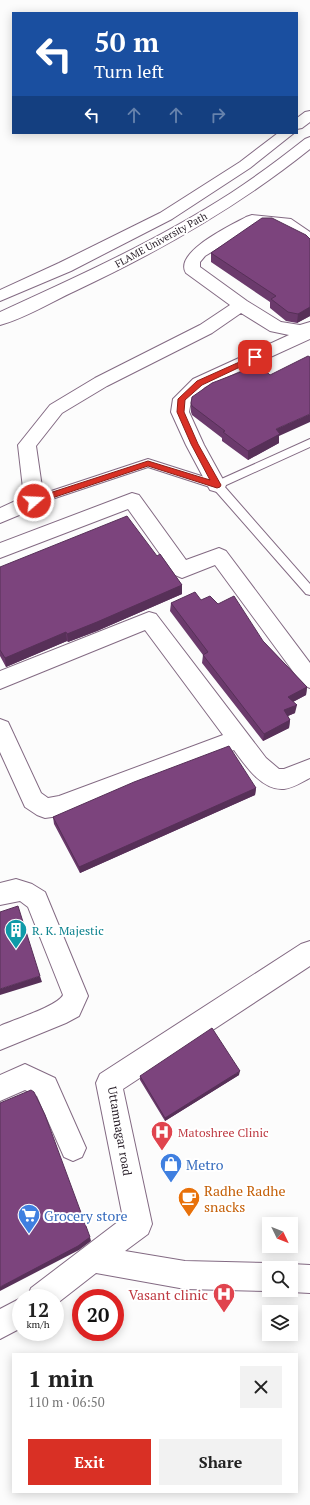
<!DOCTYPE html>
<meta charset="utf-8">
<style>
:root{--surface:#fff;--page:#f2f2f2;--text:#222;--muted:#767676;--accent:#d93025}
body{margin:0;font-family:"PT Serif",serif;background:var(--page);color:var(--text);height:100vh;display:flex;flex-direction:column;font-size:15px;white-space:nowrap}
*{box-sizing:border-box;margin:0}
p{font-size:13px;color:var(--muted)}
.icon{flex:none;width:22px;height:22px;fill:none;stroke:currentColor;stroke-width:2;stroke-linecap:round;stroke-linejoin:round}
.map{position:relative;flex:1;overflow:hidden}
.sheet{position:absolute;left:12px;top:1353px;width:286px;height:140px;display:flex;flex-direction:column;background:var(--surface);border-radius:0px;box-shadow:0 2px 10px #0003}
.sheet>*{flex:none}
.hud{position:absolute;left:12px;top:12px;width:286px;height:122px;border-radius:0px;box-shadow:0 2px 10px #0003;background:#1a4fa0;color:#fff;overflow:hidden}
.needle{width:26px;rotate:133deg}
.buttons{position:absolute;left:262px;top:1217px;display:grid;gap:8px}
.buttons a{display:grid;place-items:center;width:36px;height:36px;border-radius:0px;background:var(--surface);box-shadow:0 2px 10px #0003;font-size:20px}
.speed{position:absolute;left:12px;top:1289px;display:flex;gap:8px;font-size:20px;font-weight:700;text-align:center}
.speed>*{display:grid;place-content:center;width:52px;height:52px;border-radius:50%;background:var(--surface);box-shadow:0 2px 10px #0003;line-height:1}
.speed small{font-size:10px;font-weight:400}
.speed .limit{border:6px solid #d22;background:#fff;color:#111}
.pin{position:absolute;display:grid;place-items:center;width:34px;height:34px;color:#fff;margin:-17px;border-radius:8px;box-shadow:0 2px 6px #0006}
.me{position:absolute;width:44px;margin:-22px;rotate:71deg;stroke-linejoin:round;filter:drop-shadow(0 0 3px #0008)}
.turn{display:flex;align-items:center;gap:14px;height:84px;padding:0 16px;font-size:18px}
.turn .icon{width:52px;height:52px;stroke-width:2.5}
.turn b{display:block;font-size:28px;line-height:34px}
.lanes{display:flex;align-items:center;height:38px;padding:0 16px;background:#0003;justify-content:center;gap:20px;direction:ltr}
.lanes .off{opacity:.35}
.round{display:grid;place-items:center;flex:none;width:42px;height:42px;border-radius:0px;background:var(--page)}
.headline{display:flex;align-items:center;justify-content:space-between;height:68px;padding:0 16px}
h1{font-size:24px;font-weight:700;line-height:30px}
.primary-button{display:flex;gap:8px;margin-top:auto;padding:8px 16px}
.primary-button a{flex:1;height:46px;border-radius:0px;background:var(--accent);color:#fff;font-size:16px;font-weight:700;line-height:46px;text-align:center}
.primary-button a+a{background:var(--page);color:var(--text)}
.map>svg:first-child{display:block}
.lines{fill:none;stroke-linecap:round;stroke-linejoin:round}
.service-casing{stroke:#836a83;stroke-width:2}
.minor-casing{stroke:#836a83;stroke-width:2}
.service{fill:#fff;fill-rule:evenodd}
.minor{fill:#fff;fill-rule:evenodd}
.wall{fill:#6b3a6c}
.shaded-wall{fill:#573058}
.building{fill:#7c447d;stroke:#573058}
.route{fill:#d93025;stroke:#8d1f18}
.labels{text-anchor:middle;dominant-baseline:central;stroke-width:4;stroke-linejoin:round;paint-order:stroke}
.far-street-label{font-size:10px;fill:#201620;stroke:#fff}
.culture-label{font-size:12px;fill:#0d838f;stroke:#fff;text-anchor:start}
.street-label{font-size:12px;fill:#201620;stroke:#fff}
.health-label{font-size:12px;fill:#be3a42;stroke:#fff;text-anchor:start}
.near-shop-label{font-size:14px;fill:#366cbe;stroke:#fff;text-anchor:start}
.near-food-label{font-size:14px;fill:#c56008;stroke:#fff;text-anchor:start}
.near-health-label{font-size:14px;fill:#be3a42;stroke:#fff;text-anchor:end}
</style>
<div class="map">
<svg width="310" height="1505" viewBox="0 0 310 1505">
<rect width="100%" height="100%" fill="#fcfcfc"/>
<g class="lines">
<g class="service-casing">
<path id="service" d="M310,439V447L224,486L310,584V595L306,594L213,488L148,467L34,505L30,504L29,501L30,498L148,459L217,481Z"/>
</g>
<g class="minor-casing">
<path id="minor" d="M310,111V122L302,128L297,129V118L305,112Z
M278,133H294L250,168L172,219L71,271L0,301V290L59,263L160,213L240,162Z
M310,137V149C238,207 158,252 75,291C51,302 26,318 0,325V312C79,276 158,240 231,193C257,176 281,158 305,139Z
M252,215L291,219L310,232V244L304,243L281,227L255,225L205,256L200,262V267L247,301L281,322L300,325L310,322V339L205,387L191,401L189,412L204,445L226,485L224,490L217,492L210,490L186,445L171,412L173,399L193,379L289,335L270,331L241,313L212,333L107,386L62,413L36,446L44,501L41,506L0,523V508L24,497L18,445L50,405L95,378L200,325L230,305L186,273C173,252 232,225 246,217Z
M132,493L139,495L186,560L219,548L226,551L310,663V688L303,685L215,565L182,578L175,575L128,509L0,558V543Z
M149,612L156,614L266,758L279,769H284L310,759V778C302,782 293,788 284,789C262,791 245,765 234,750L59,816L45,818L37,815L25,807L0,752V719L8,722L41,793L48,798L59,796L223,735L145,630L0,689V671Z
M16,879L32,884L45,892L88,996L79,1016L66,1023L0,1050V1026C13,1020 58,1006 63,995L28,907L20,901L0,905V883Z
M310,941V966L123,1089L152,1224L148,1234L125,1251L185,1261L269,1263L279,1268H269V1290H271L269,1291L185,1289L96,1273L55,1305V1298H27L31,1288L123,1218L96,1083L100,1074L301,944Z
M25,1064L55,1078L86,1148L82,1157L73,1161L64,1157L37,1096L25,1090L0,1101V1075Z
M291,1264L310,1265V1293L291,1292L286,1290H291V1268H281Z
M21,1298V1328L0,1339V1309Z"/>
</g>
<use href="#service" class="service"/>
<use href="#minor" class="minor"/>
</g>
<path class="wall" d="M310,239V316L297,323L286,321L270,308V302L211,262V253Z
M191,403L279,436V443L248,460L222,441V438L192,415L191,412Z
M157,556L182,585V594L97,631L68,642L67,641L6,667L0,656V567Z
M201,600L218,604L263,641L307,687L306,695L293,702L295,713L288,716L290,720L289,728L263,741L202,663L203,655L170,611L171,603Z
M256,788L255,795L80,873L54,824L53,817Z
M239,1075L165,1121L140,1080V1076Z"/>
<path class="shaded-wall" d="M310,307V316L297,323L298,314Z
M310,414V422L279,436V443L248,460V451L276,429Z
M182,585V594L97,631L68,642L67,634Z
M66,632L67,641L6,667L5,658Z
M307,687L306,695L287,705L288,697Z
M297,705L295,713L283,718L284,710Z
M290,720L289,728L263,741L264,734Z
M256,788L255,795L80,873L79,867Z
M40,976L42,982L0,995V989Z
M240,1071L239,1075L165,1121V1118Z
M90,1237L91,1241L79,1250L0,1291V1287Z"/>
<path class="building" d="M262,218H272L306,235L310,239V307L298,314L288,312L271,299L276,296L211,253Z
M308,356L310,357V414L276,429L280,434L248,451L223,432L225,431L192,406L191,403L192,397L212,383L259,365L270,375Z
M127,516L157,556L160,554L182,585L97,622L67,634L66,632L5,658L0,650V567Z
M195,592L201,600L210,596L218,604L234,596L263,641L307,687L288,697L297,705L284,710L290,720L264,734L203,655L208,652L171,603Z
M229,746L256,788L79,867L53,817L134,782Z
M18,906L40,976L0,989V912Z
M212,1028L240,1071L165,1118L140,1076Z
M31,1090L34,1092L45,1115L90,1237L78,1246L0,1287V1103Z"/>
<path class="route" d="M255,355L257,356V359L202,385L185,400L184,412L198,444L221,485L220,487L217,488L148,466L37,503H31V499L148,461L210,480L191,444L177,412L178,399L197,381Z"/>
<defs>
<g id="building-pin" transform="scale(1.15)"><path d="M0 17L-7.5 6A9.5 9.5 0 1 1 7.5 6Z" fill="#0f9aa8" stroke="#fff"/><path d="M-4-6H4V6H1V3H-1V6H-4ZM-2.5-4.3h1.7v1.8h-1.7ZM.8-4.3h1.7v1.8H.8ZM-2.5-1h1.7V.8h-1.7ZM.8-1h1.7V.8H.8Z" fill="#fff"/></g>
<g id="hospital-pin" transform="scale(1.15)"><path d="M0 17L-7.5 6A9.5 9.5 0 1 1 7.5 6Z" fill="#e0444e" stroke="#fff"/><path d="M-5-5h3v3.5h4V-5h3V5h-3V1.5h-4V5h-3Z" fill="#fff"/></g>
<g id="shop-pin" transform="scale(1.15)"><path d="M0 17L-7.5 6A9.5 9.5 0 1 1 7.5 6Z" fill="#3f7fe0" stroke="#fff"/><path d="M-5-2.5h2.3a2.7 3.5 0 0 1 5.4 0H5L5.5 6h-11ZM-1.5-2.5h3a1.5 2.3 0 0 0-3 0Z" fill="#fff"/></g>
<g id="cafe-pin" transform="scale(1.15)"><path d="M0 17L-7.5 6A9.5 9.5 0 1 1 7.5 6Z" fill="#e8710a" stroke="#fff"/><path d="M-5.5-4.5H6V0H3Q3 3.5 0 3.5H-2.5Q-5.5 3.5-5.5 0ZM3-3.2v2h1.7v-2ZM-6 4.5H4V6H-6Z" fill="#fff"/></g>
<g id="supermarket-pin" transform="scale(1.15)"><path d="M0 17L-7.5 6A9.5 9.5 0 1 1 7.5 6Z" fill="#3f7fe0" stroke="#fff"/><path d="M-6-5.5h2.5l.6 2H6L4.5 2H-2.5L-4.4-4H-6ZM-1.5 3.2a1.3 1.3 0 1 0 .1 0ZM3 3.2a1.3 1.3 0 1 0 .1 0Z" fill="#fff"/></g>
</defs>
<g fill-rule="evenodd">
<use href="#building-pin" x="16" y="930"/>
<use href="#hospital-pin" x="162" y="1132"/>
<use href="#shop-pin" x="171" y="1164"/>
<use href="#cafe-pin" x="189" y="1198"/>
<use href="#supermarket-pin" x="29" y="1215"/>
<use href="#hospital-pin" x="224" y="1294"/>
</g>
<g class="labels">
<g class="far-street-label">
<text transform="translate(161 240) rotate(-29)">FLAME University Path</text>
</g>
<g class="culture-label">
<text x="32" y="930">R. K. Majestic</text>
</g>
<g class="street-label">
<text transform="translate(120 1131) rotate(80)">Uttamnagar road</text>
</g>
<g class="health-label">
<text x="178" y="1132">Matoshree Clinic</text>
</g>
<g class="near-shop-label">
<text x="186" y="1164">Metro</text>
<text x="44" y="1215">Grocery store</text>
</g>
<g class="near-food-label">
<text x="204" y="1190">Radhe Radhe<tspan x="204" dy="16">snacks</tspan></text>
</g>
<g class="near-health-label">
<text x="208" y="1294">Vasant clinic</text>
</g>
</g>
</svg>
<div class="buttons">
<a><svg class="needle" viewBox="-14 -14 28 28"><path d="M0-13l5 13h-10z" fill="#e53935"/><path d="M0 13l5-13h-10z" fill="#767676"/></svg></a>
<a><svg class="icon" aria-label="search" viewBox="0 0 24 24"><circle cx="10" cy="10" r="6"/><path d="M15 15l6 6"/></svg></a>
<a><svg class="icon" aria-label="layers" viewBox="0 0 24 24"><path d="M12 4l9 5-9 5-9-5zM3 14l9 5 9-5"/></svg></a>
</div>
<div class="speed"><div>12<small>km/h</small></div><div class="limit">20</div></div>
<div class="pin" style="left:255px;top:357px;background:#d93025"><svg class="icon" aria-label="arrive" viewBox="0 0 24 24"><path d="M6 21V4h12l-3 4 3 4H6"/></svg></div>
<svg class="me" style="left:34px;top:501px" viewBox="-20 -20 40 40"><circle r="17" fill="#d93025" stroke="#fff" stroke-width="3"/><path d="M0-11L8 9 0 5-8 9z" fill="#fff"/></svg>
<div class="hud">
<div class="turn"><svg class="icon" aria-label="left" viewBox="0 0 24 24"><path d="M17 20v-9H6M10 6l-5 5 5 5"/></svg><div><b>50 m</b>Turn left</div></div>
<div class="lanes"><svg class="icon" aria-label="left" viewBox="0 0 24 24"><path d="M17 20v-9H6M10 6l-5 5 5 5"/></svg><svg class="icon off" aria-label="ahead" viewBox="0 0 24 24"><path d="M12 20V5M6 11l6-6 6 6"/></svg><svg class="icon off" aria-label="ahead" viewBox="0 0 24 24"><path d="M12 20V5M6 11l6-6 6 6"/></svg><svg class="icon off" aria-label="right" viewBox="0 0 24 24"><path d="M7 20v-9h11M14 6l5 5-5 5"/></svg></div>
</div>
<section class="sheet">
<div class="headline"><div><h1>1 min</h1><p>110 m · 06:50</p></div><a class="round"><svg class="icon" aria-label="close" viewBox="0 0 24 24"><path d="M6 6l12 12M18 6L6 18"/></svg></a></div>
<div class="primary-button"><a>Exit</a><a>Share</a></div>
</section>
</div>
